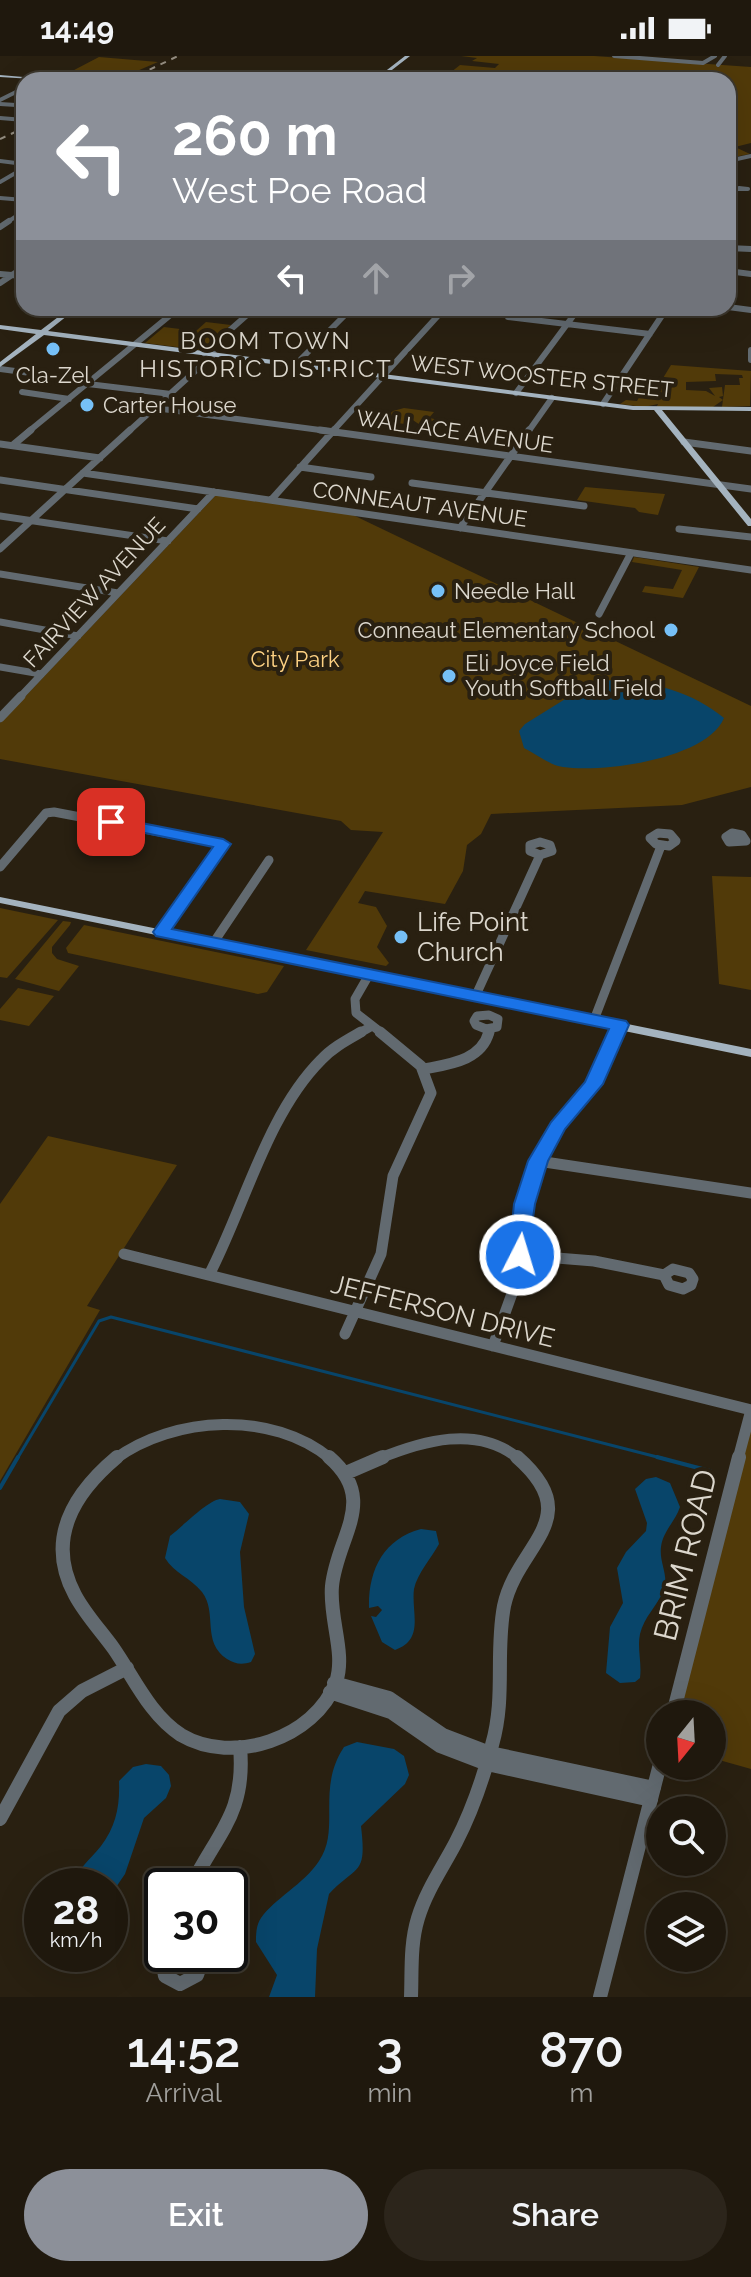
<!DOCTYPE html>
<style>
:root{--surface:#1f180d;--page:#2c251b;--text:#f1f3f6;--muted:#a1a09d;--line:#3c372e;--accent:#8c9099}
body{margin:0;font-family:Raleway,sans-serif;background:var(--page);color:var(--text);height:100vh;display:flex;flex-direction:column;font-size:30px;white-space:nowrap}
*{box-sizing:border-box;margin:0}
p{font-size:26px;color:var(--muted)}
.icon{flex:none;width:44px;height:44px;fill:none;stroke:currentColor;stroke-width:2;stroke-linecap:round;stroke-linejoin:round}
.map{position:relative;height:1941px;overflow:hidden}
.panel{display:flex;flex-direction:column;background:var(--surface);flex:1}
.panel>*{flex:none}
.guide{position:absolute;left:16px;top:16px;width:720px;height:244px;border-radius:24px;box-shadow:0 8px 32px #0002,0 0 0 2px var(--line);background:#8c9099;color:#fff;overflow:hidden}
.needle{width:52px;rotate:198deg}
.controls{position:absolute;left:646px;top:1644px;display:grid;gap:16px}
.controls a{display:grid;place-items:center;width:80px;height:80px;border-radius:50%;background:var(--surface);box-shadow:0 8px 32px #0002,0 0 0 2px var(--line);font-size:40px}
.speed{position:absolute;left:24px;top:1812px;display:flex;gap:16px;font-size:40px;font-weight:700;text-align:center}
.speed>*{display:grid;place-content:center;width:104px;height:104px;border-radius:50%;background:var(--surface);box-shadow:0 8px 32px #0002,0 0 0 2px var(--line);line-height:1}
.speed small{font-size:20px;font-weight:400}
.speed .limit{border:4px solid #111;border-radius:12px;background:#fff;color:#111}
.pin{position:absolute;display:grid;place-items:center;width:68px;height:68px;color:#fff;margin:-34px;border-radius:16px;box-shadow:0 4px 12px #0006}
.me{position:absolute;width:88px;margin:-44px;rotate:5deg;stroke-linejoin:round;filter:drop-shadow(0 0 6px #0008)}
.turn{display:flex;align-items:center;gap:28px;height:168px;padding:0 24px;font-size:36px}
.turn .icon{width:104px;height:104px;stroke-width:2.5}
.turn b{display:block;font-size:56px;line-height:68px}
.lanes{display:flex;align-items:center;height:76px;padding:0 24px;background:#0003;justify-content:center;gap:40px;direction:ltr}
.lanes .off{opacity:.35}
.eta{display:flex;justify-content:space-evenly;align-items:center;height:136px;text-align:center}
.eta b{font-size:48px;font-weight:600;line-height:56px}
.button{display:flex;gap:16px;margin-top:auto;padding:16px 24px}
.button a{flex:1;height:92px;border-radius:48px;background:var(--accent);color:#fff;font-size:32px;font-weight:600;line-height:92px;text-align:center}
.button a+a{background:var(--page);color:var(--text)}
.status{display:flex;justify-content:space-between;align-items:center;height:56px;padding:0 40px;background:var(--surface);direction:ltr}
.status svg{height:22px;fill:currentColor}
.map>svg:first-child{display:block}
.green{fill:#513a09}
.water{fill:#08456a}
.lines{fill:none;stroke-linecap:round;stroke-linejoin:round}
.stream-far1{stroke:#08456a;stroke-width:3}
.stream{stroke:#08456a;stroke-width:4}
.minor-far5{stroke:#626a70;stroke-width:4}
.minor-far4{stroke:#626a70;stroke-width:6}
.minor-far3{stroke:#626a70;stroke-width:7}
.minor-far2{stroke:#626a70;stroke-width:9}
.minor-far1{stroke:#626a70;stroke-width:11}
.minor{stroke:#626a70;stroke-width:14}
.major{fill:#a4b3bf;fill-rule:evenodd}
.rail{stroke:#948d81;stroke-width:2;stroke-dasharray:6 6;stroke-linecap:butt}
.route{fill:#1a73e8;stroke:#114b97;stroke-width:2}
.poi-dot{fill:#76c0f7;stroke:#292011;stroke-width:3}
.labels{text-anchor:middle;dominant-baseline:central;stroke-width:8;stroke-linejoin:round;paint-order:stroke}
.far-poi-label{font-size:22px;fill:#dcd7cd;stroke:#292011;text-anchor:start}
.far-street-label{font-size:22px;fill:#dcd7cd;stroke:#292011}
.far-park-label{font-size:22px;fill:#fdd183;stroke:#292011}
.far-neighbourhood-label{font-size:24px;letter-spacing:2px;fill:#dcd7cd;stroke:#292011}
.poi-label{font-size:26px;fill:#dcd7cd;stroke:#292011;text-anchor:start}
.street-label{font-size:26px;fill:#dcd7cd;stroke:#292011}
.near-street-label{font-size:32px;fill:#dcd7cd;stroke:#292011}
</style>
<div class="status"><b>14:49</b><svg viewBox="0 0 49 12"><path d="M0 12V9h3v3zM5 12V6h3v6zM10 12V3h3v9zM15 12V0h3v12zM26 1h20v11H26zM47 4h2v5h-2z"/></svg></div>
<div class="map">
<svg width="751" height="1941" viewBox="0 0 751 1941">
<rect width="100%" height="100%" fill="#292011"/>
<path class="green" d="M461,0H594L751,11V87L735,91L750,98L728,102V24H441L460,9L495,12L499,8L472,5L477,2Z
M99,1L158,6L116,24H55Z
M206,266L231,269L201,294L145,287L164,271L196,275Z
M671,309L751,315L750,350L722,351L725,329H740L739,322H743L742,319L715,318L716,325L686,326V334L706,335L715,340L709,332L722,331L723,340L719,341L723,344L713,351L656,352L658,348L644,351L620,348L626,344L637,345L642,336H651V339L662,332L660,327Z
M404,352L434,356L429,362L440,364L433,371H423L410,362L405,368L382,365L393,355Z
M585,431L665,438L658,459L639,456L635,452L577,444Z
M216,439L353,459L751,650V731L682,749L491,758L481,778L467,789L463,815L445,848L365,835L358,847L376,851L387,870L377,891L389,907L386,910L306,894L383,776L351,774L341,765L0,703V667Z
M634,501L699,511L683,542L642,536L645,530L673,533L682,514L632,506Z
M712,820L751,821V934L719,928Z
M0,852L58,864L7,922L0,921Z
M63,865L71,866L70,869L52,891V897L57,903L79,910L59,935L15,923Z
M84,869L284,910L267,936L258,938L68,897L66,892Z
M18,932L54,940L29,970L0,964V953Z
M48,1080L177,1109L87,1250L100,1254L0,1425V1148Z
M751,1354V1713L712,1702V1658H673Z"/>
<path class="water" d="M612,624C651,624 694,637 724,662C707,703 603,717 563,711C549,709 536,698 524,692L519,675L525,668L591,627Z
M656,1421L670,1427L680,1451C675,1466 663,1475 661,1491C659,1506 669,1520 664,1534C657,1550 644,1561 640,1578C637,1592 642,1607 640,1622L635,1626L620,1627L606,1617L610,1571L623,1547L617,1512L626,1496L646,1475L647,1467L635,1433L646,1423Z
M220,1443L240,1446L249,1458L240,1496L244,1551L255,1598L251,1606C242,1609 235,1608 227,1603C201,1586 218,1557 202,1536C191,1522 174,1517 165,1502L170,1480C183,1470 207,1445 220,1443Z
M421,1473L436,1475L439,1488C432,1501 417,1518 414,1533C411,1556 425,1584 395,1594L382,1586L371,1560L376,1561L382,1554L378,1550L369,1552C368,1515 383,1483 421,1473Z
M357,1686L394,1693L404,1700L409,1719L405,1728L361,1770C367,1821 357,1808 329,1838L317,1893L315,1941H269L277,1919L256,1886C256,1879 256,1869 261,1862C274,1843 304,1828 319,1805C341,1773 316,1733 344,1691Z
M146,1708L161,1710L169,1719L171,1730L166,1742L144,1762L125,1818L110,1840V1830H71C77,1813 90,1804 101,1790C116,1770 120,1750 119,1725L133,1711Z"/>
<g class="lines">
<path class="stream-far1" d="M17,1403L99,1265L111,1261L665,1403"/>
<path class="stream" d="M657,1401L710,1415
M0,1432L18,1401"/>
<path class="minor-far5" d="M614,0L703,7L715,0
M718,9L725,0
M386,17L443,22
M0,44L24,32
M0,48L16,49
M0,62L24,64
M0,105L24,108
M728,105L751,100
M0,126L24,112
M739,132L748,133H737Z
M0,142L24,144
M6,167L24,155"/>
<path class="minor-far4" d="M0,171L9,165
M728,192L751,193
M728,215L751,218
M0,218L24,220
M0,227L24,211
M728,251L751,254
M508,261L650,278
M751,294V304
M204,297L255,252
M295,309L352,252
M0,313L91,325
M88,328L171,338
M22,336L69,343
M516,337L579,252
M603,348L667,252
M155,352L335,376
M28,376L179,252
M128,376L214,298
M332,376L445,252
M528,376L552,342"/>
<path class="minor-far3" d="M320,374L751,433
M684,386L751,395
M0,388L100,402
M13,389L31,374
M300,411L371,421
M83,417L751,514
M0,424L198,453
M412,427L584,450
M271,444L334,374
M0,460L168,485
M460,472L529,374
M679,473L751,481
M0,493L130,374
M0,518L118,537
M599,558L631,497
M0,566L78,580
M0,611L41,618
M19,642L214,436"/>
<path class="minor-far2" d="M0,662L21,640
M658,777L670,778L676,785L669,790L656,788L650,782Z
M732,777L742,779L746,785L729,786L726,781Z
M540,786L550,789L552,795L540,799L530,795V789Z
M0,811L46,757L54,756L223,788L162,876
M214,886L269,804
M370,917L355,943L356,957L383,978
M476,939L540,799
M489,959L498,963L497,971L486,973L476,969L474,965L477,960Z
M594,964L661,790
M358,978L372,970
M489,978L490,973
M616,978L620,969"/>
<path class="minor-far1" d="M424,1013C449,1008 481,1005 489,976
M538,1105L751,1137
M124,1198L751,1354
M520,1199L594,1205L664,1219
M673,1213L689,1217L693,1223L691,1229L683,1233L669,1229L664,1219Z
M209,1219C244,1152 267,1058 321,1004C332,992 347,984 361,976
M345,1278L381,1198L393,1120L431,1037L421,1010L380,976
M493,1290L518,1221L524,1148L538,1105L557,1070L594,1028L617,976
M115,1403C174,1360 272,1354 331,1403
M378,1403C422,1385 478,1368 519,1403
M738,1403L751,1354"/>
<path class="minor" d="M117,1401C74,1437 45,1483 75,1539C85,1558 101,1575 114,1593C134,1622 150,1659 181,1679C233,1710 315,1682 336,1626C346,1597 329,1563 332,1530C337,1480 379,1444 329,1401
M346,1417L383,1401
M334,1627L389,1642L443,1679L490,1697L654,1732
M330,1636L391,1656L440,1690L487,1708L651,1744
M673,1658L739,1401
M0,1763L59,1655L82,1635L127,1612
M191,1830C218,1776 246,1757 240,1691
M168,1898L163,1909L165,1920L180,1928L197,1919L201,1907L197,1898
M411,1941C412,1915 410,1888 418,1862C426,1835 443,1811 456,1786C472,1755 483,1723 492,1689C506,1641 495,1597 504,1550C517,1488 588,1463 517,1401
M600,1941L660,1708"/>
<path class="major" d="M405,0H410L379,24H374Z
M0,19L47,23L49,24L0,21Z
M70,252H77L48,275L633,350L751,351V355L662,354L751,463V470H748L654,354H633L44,279L0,311V306L36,278L0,273V269L41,274Z
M0,841L751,993V1001L0,847Z"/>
<path class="rail" d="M128,24L178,0
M0,83L24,72"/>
</g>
<path class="route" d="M111,761L223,783L231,788L172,873L626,965L629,969L603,1028L565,1073L548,1105L535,1148L527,1204H512L509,1199L514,1148L528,1105L551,1066L585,1026L609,973L156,880L153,876L213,791L106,769V763Z"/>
<g class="poi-dot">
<circle cx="53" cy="293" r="8"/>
<circle cx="87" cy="349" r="8"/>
<circle cx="438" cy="535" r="8"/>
<circle cx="671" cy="574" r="8"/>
<circle cx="449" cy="620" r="8"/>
<circle cx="401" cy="881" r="8"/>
</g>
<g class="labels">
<g class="far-poi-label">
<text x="53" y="319" text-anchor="middle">Cla-Zel</text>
<text x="103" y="349">Carter House</text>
<text x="454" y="535">Needle Hall</text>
<text x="655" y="574" text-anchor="end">Conneaut Elementary School</text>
<text x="465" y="607">Eli Joyce Field<tspan x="465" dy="25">Youth Softball Field</tspan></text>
</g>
<g class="far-street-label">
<text transform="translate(542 320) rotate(6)">WEST WOOSTER STREET</text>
<text transform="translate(455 375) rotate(8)">WALLACE AVENUE</text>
<text transform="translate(420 448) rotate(8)">CONNEAUT AVENUE</text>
<text transform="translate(94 536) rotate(-47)">FAIRVIEW AVENUE</text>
</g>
<g class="far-park-label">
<text x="295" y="603">City Park</text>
</g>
<g class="far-neighbourhood-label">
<text x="266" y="284">BOOM TOWN<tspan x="266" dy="28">HISTORIC DISTRICT</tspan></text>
</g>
<g class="poi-label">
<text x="417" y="866">Life Point<tspan x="417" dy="30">Church</tspan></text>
</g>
<g class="street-label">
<text transform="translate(443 1255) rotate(14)">JEFFERSON DRIVE</text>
</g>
<g class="near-street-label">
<text transform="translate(685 1499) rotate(-76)">BRIM ROAD</text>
</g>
</g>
</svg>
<div class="controls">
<a><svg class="needle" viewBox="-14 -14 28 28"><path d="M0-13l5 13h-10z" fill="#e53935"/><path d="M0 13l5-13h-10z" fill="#a1a09d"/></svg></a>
<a><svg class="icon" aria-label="search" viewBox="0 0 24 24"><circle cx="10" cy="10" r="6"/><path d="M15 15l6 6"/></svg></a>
<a><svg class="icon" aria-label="layers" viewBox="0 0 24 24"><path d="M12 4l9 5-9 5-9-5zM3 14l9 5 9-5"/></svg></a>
</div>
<div class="speed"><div>28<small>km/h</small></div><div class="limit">30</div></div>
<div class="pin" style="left:111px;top:766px;background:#d93025"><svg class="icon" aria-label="arrive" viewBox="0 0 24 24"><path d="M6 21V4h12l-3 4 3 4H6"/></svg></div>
<svg class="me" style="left:520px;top:1199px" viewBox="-20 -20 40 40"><circle r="17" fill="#1a73e8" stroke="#fff" stroke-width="3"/><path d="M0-11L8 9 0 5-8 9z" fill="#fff"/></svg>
<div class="guide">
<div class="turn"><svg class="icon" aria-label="left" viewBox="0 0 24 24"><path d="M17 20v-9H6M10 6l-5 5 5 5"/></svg><div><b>260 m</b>West Poe Road</div></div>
<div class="lanes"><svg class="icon" aria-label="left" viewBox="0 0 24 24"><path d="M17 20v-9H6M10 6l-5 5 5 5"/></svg><svg class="icon off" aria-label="ahead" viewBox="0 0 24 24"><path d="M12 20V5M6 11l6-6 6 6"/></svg><svg class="icon off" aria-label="right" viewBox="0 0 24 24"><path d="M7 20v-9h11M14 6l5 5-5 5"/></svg></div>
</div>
</div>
<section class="panel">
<div class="eta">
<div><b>14:52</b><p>Arrival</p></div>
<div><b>3</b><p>min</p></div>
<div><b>870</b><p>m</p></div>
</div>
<div class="button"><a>Exit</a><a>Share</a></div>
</section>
